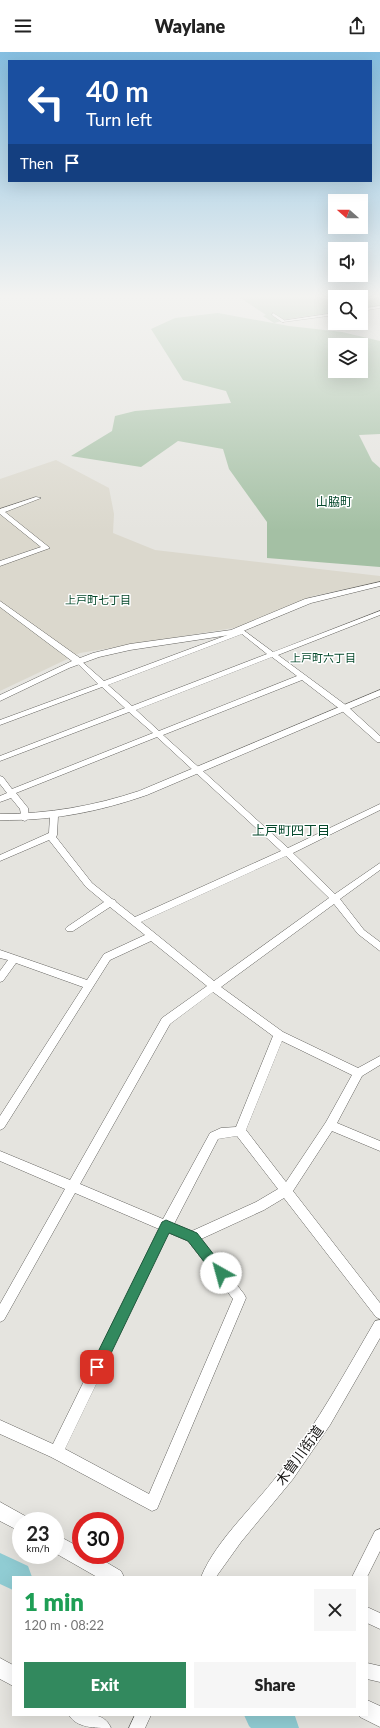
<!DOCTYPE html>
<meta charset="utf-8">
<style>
:root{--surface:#fff;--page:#f6f6f6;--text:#222;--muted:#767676;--accent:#32895e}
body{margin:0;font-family:Lato,"Noto Sans JP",sans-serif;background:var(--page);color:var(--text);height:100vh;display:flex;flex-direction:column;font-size:15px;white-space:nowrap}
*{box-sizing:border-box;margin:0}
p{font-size:13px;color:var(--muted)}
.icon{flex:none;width:22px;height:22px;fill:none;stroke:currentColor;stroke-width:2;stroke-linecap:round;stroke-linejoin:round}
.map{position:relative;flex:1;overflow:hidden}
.side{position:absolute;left:12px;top:1524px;width:356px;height:140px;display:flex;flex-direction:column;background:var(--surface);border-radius:0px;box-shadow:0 4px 16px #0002}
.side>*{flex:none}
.hud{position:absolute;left:8px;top:8px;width:364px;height:122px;border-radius:0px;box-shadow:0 4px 16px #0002;background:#1a4fa0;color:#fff;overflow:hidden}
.needle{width:26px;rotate:291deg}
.buttons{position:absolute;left:328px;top:142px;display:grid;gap:8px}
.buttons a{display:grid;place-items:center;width:40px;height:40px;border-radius:0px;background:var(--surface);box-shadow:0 4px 16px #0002;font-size:20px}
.speed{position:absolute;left:12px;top:1460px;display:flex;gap:8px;font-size:20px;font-weight:700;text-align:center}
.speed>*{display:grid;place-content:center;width:52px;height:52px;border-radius:50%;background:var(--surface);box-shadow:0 4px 16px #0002;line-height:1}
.speed small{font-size:10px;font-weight:400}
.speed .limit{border:6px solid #d22;background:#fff;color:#111}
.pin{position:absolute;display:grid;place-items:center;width:34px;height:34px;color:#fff;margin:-17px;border-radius:8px;box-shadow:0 2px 6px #0006}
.me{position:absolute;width:44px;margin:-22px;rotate:322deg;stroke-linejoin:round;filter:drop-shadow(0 0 3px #0008)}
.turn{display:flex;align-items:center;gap:14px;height:84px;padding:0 12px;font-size:18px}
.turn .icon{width:52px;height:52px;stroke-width:2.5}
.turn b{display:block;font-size:28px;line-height:34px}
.then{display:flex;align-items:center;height:38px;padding:0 12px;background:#0003;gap:8px;font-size:15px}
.round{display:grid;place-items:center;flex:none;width:42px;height:42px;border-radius:0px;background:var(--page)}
.summary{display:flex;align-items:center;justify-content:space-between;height:68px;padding:0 12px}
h1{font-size:24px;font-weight:800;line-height:30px;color:#1e9e55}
.primary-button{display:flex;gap:8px;margin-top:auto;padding:8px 12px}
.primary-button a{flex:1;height:46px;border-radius:0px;background:var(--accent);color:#fff;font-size:16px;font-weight:800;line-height:46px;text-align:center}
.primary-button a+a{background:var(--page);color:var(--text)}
header{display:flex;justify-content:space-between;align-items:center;height:52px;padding:0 12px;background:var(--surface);font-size:18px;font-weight:800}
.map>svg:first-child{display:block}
.built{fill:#dbd8cd}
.green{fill:#a4c0a4;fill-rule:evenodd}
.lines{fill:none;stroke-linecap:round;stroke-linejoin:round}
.river{fill:#90ccd3;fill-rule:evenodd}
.minor-casing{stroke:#64635f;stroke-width:1}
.tertiary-casing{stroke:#64635f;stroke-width:1}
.minor{fill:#fff;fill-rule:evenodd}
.tertiary{fill:#fff;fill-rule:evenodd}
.route{fill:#32895e;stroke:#20593d}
.labels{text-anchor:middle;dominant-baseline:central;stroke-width:3;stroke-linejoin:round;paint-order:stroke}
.far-neighbourhood-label{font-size:11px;fill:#05482b;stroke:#fff}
.far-quarter-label{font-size:12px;fill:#05482b;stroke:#fff}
.neighbourhood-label{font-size:13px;fill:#05482b;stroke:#fff}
.near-street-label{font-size:14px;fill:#191817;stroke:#fff}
</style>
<header><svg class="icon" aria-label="menu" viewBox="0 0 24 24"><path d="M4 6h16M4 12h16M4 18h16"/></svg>Waylane<svg class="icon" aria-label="share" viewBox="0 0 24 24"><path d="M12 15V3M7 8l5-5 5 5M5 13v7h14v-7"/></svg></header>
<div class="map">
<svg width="380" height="1676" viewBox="0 0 380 1676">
<rect width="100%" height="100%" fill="#e5e4df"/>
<path class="built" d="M56,408L109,436L114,462L113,481L155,498L380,524V530L313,544L239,575L80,601L0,639V427Z"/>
<path class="green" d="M239,245H380V254L361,256V245H335V260L281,268L282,269L274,271L263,264L266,263Z
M218,261L289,274L342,280L380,289V382L359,383L372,409L380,416V515L267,506V470L229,417L223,397L178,389L141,415L71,404L112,379L115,364L135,359L231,351L226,339L183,328L151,277L175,266ZM335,293H361V319H335Z"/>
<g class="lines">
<path class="river" d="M0,1501L28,1514L32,1525H13V1538L0,1532Z
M244,1663H292L295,1664L299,1676H251L249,1674Z"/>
<g class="minor-casing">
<path id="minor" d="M273,261L284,268V270H282L272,263Z
M380,559V563L278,603L347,654L380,684V690H377L341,658L302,628L163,683L288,796L380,752V758L293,801L335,842L380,811V818L340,847L364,878L380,890V899L358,882L334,852L221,935L283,980L358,1016L380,1004V1013L362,1024L337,1071L380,1089V1099L332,1079L293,1139L380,1251V1267L376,1265L284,1146L264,1158L201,1187L244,1242L246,1246L157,1457L152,1459L51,1405L0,1382V1368L53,1392L159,1177L75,1141L4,1268L0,1270V1252L65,1137L0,1109V1099L70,1128L162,966L207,934L151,889L110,908L4,1076L0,1078V1064L83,935L16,911L3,929L0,930V919L8,908L0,906V898L87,928L104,902L145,883L110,855L73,879H67L65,877L67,875L104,850L86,835L49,788L0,809V803L49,781L50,764L54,761L57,762L58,764L57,783L56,785L92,831L112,847L115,848L116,850L135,865L281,799L157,685L16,741L28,756L29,766L25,769L22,768L20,757L11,746L0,750V744L7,741L0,732V724L3,725L12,737L153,681L129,660L0,709V704L125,656L102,635L0,673V668L98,632L76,610V608H80L104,629L238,579V577H242L273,600ZM242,582L267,602L132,654L108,633ZM272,605L297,624L159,679L136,658ZM286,804L329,846L214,929L141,870ZM213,940L273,984L236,1075L221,1076L210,1081L163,1167L80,1132L170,972ZM282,989L352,1023L326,1070L286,1130L246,1078ZM237,1084L278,1137L256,1150L192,1179L174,1172L218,1087ZM169,1181L188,1189L233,1247L149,1442L65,1397Z
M380,1268V1286L330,1373L293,1427L241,1490L216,1525H201C217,1486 258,1451 283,1416C318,1370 346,1319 375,1269Z
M380,1477V1499L367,1525H352L375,1479Z
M367,1555L380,1561V1577L367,1571Z
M367,1611L380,1614V1630L367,1627Z
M135,1663H151L145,1676H129Z"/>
</g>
<g class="tertiary-casing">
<path id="tertiary" d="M380,254V256L361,259V257Z
M335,261V263L283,270L281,269Z
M36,445L41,446L5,460L50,496L0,514V509L41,495L0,462V457Z
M380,530V534L311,551L236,582L130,598L99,605L69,616L0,649V643L72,609L0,555V549L80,606L93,601L130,592L231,578L305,547Z
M380,638V644L147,743C98,760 51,769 0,768V762C48,762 94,754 139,739Z
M0,1450L27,1465L29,1469H21V1480L0,1469Z
M55,1482L81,1496V1503H94L121,1519L124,1525H97L55,1501Z
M0,1606L13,1613V1634L0,1627Z
M367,1648L380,1654V1675L360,1665L359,1663H367Z
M69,1663C85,1663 104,1659 111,1676C95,1676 76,1676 69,1663Z"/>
</g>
<use href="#minor" class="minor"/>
<use href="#tertiary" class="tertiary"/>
</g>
<linearGradient id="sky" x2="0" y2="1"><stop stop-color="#85bee0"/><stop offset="0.51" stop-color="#f3f3f1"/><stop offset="1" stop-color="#f3f3f1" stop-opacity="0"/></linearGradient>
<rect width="380" height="479" fill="url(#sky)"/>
<path class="route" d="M166,1168L197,1181L225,1217L227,1221L225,1225L221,1227L216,1225L188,1189L169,1181L102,1320L97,1321L93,1320L91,1315L93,1310L162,1170Z"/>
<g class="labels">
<g class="far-neighbourhood-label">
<text x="98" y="547">上戸町七丁目</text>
<text x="323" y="605">上戸町六丁目</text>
</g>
<g class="far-quarter-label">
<text x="334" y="449">山脇町</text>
</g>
<g class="neighbourhood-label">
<text x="291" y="778">上戸町四丁目</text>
</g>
<g class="near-street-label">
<text transform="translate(299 1403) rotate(-54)">木曽川街道</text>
</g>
</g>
</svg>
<div class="buttons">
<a><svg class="needle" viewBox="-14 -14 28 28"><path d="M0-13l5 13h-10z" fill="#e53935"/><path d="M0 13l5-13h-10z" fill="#767676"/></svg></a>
<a><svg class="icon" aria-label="sound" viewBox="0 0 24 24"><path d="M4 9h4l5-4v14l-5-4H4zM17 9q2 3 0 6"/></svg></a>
<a><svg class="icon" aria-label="search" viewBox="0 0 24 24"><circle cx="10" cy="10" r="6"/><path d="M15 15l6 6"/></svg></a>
<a><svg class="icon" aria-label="layers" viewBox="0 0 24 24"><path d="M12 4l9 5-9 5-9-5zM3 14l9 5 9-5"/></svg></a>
</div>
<div class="speed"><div>23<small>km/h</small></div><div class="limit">30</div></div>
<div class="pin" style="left:97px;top:1315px;background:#d93025"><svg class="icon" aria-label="arrive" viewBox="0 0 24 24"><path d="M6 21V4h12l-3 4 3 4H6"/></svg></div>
<svg class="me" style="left:221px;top:1221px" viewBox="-20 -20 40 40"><circle r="19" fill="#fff"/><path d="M0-13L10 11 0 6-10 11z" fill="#32895e"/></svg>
<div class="hud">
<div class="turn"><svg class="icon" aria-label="left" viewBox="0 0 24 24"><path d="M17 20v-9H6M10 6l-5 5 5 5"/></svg><div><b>40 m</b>Turn left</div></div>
<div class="then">Then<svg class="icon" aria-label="arrive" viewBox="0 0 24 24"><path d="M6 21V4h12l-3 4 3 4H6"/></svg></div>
</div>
<section class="side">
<div class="summary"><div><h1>1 min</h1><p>120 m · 08:22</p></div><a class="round"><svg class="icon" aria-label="close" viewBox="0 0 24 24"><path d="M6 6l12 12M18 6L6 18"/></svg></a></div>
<div class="primary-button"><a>Exit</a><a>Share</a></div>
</section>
</div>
